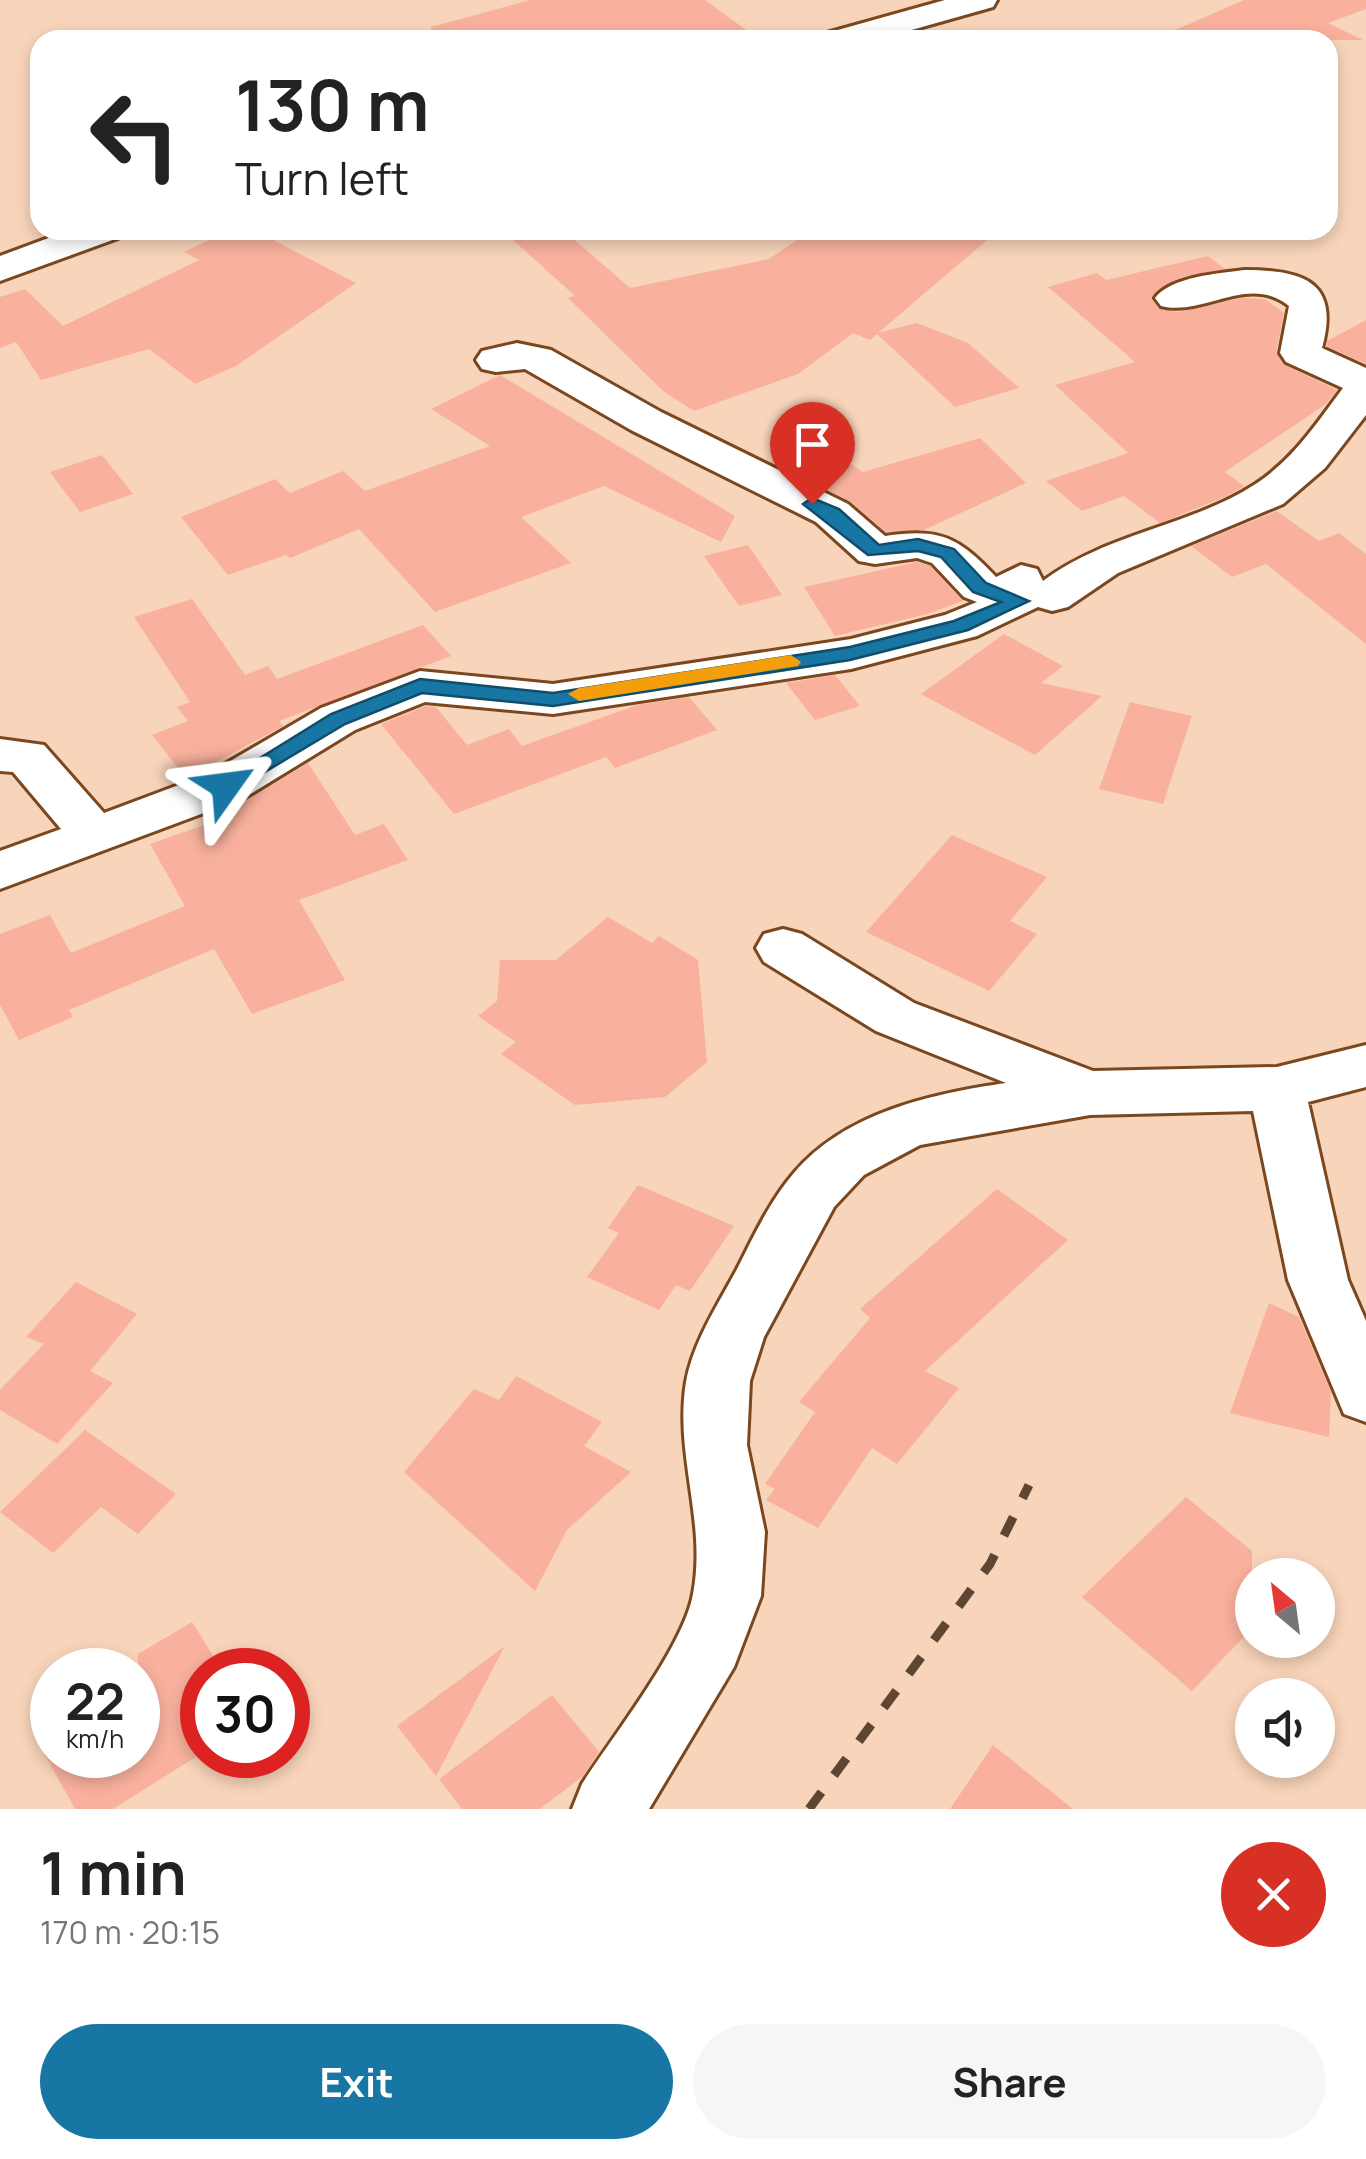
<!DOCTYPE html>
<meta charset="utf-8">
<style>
:root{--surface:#fff;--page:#f6f6f6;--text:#222;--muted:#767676;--accent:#1776a3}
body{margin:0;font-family:Manrope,sans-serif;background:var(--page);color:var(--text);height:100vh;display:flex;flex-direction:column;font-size:38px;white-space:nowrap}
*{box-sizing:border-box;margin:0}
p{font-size:32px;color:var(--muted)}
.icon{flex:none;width:55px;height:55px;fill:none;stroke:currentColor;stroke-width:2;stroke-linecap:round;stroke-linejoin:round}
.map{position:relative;height:1809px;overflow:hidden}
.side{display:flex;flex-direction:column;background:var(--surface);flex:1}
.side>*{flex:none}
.hud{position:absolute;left:30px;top:30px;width:1308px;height:210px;border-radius:30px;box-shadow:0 5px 15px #0003;background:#fff;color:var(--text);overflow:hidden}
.needle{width:65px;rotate:331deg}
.tools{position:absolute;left:1235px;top:1558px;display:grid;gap:20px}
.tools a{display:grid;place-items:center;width:100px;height:100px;border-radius:50%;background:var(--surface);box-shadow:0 5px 15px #0003;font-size:50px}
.speed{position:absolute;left:30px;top:1648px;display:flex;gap:20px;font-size:50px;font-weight:700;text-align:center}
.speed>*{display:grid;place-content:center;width:130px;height:130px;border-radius:50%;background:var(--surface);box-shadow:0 5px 15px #0003;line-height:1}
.speed small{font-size:25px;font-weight:400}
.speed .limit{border:15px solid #d22;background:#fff;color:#111}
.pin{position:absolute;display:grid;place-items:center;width:85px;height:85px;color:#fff;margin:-102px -42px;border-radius:50% 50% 50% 0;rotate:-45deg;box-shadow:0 0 10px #0007}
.pin .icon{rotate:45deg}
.me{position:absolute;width:110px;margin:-55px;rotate:59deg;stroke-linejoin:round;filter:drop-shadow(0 0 8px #0008)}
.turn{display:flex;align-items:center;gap:35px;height:210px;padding:0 40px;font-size:45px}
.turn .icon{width:130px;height:130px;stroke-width:2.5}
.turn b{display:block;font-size:70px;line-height:85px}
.round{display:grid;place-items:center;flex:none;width:105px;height:105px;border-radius:52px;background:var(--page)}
.head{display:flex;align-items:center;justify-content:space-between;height:170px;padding:0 40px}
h1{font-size:60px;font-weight:700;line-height:75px}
.button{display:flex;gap:20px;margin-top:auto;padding:20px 40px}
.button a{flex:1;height:115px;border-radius:60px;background:var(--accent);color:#fff;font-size:40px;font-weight:700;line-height:115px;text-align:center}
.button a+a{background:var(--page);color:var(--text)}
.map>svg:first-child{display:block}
.building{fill:#f9b19d}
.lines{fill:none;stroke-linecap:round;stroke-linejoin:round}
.minor-casing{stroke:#7b471e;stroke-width:6}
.minor{fill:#fff;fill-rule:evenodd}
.rail{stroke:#5f4633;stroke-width:9;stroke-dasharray:21 21;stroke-linecap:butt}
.route{fill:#1776a3;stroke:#0f4d6a;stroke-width:2.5}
.slow{fill:#f59e0b}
</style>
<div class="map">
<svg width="1366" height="1809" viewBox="0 0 1366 1809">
<rect width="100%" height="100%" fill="#f8d4ba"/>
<path class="building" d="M530,0H705L760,40H433L431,27Z
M1244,0H1366V9L1328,23L1363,40H1152Z
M230,230H254L356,283L236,366L195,384L149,349L41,380L16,342L0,348V297L25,289L63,326L199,260L184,252Z
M502,230H563L630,288L769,259L812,230H999L878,333L917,323L968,343L1019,388L955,407L877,334L870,340L853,333L798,374L694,411L663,391L568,298L575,296Z
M1208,256L1225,269L1182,277L1160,288L1151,298L1158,308L1178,312L1242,298L1265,299L1284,313L1276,352L1283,364L1337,390L1326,404L1225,472L1244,486L1227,496L1160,523L1124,496L1082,511L1046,481L1128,453L1055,385L1135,362L1048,287L1097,273L1106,280Z
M1366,320V364L1326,346L1327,341Z
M500,375L735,516L721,542L604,486L521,517L571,563L435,612L359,529L290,558L286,555L228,575L181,517L275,479L290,493L343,471L365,491L490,446L431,409Z
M980,438L1026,483L924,530L886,532L850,501L814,483L851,464L863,472Z
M102,455L133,494L80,512L50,472Z
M1277,511L1319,541L1339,533L1366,554V644L1266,564L1232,577L1191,546Z
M748,545L782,595L739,606L704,556Z
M917,562L930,566L963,601L927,614L835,636L804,587Z
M192,599L245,675L268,666L277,679L423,625L451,656L279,721L283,726L186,778L152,735L188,721L177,707L190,702L134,617Z
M1004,634L1063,666L1041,683L1102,696L1035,755L921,694Z
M835,675L860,706L815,720L786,683Z
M689,697L717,730L615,768L606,757L454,814L381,724L426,706L436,707L467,745L509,729L522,746L637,705Z
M1130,702L1192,716L1163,804L1099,789Z
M308,763L355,835L384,824L408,860L299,900L345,980L252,1014L214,949L69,1010L73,1017L19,1040L0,1005V934L50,915L71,953L185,906L150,844L218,820L213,814L246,801Z
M952,835L1047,877L1010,921L1037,934L989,991L866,932Z
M608,917L652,943L659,936L698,960L707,1062L665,1097L575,1105L501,1054L516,1042L478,1016L497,1001L500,960H556Z
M638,1185L734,1226L690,1291L676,1285L659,1310L587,1277L619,1233L608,1228Z
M997,1189L1068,1240L925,1371L959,1388L897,1464L872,1448L818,1528L766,1500L775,1489L765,1484L815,1412L799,1402L870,1318L860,1309Z
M76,1282L137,1314L90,1371L113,1383L57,1444L0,1410V1390L44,1344L26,1337Z
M1269,1303L1299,1317L1331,1392L1329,1437L1230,1413Z
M516,1376L602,1422L584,1446L631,1472L567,1530L535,1591L404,1472L474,1389L499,1400Z
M85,1430L176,1494L138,1534L101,1507L53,1553L0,1512Z
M1186,1497L1252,1551V1628L1192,1691L1082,1597Z
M192,1622L222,1670H202V1753L113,1809H75L45,1755H138V1654Z
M505,1646L436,1776L397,1726Z
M552,1695L599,1752L583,1776L540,1809H462L439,1779Z
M993,1745L1073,1809H950Z"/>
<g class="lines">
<g class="minor-casing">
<path id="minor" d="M945,0H997L993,7L876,40H822L827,33Z
M70,230H124L118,238L0,281V256Z
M1245,270C1305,270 1340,283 1322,348L1366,368V415L1359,424L1325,468L1283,504L1118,573L1068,607L1052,611L1038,607L977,636L851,669L553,714L425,702L355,730L244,798L0,889V851L61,829L13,772L0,771V739L44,745L104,813L208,774L321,708L420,671L553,684L851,639L945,615L977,602L964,597L932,563L917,558L875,564L859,561L816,522L631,430L525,369L496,372L482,369L476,360L482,351L517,343L551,350L661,412L848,504L885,536C941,528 958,537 996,577L1021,565L1037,569L1043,581C1107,533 1188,527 1254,485C1292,461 1317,423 1343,388L1286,362L1280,353L1289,306C1248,273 1204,317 1161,306L1155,298C1170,277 1220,273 1245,270Z
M783,929L802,934L914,1003L1093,1071L1277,1067L1366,1045V1087L1308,1102L1348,1280L1366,1321V1422L1344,1414L1288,1280L1253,1111L1090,1115L920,1145L864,1175L834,1207L764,1337L750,1381L747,1445L765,1532L761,1596L734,1667L649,1809H572L582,1784C613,1736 684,1646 693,1594C707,1522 674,1454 686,1382C693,1343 717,1306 736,1271C753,1238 769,1202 794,1173C845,1113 930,1094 1006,1083L876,1031L764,962L756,948L764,934Z"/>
</g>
<use href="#minor" class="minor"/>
<path class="rail" d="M809,1809L990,1564L1029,1485"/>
</g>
<path class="route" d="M812,498L839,509L879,545L918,539L954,549L986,583L1029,601L968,630L850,660L553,706L422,693L345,724L233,791H218L215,786L331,714L420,679L553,693L850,647L954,621L1001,602L973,592L941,557L918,551L868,555L803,504Z"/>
<path class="slow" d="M791,655L801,662L798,666L579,701L568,694L579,688Z"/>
</svg>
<div class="tools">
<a><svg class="needle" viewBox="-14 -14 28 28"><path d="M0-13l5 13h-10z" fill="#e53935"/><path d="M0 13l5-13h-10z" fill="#767676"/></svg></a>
<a><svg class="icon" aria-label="sound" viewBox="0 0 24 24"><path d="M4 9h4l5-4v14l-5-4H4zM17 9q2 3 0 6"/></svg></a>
</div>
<div class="speed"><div>22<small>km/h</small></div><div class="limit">30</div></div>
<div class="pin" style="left:812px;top:504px;background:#d93025"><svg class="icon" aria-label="arrive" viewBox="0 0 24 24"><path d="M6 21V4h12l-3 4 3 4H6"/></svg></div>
<svg class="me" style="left:226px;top:786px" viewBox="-20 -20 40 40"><path d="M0-17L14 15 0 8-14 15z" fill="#1776a3" stroke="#fff" stroke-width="4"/></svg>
<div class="hud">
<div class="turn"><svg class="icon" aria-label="left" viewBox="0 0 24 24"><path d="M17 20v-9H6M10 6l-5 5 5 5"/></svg><div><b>130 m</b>Turn left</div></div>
</div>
</div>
<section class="side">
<div class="head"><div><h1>1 min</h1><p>170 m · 20:15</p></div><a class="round" style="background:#d93025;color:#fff"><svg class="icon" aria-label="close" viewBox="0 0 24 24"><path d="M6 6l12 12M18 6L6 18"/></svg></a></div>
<div class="button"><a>Exit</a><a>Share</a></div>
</section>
